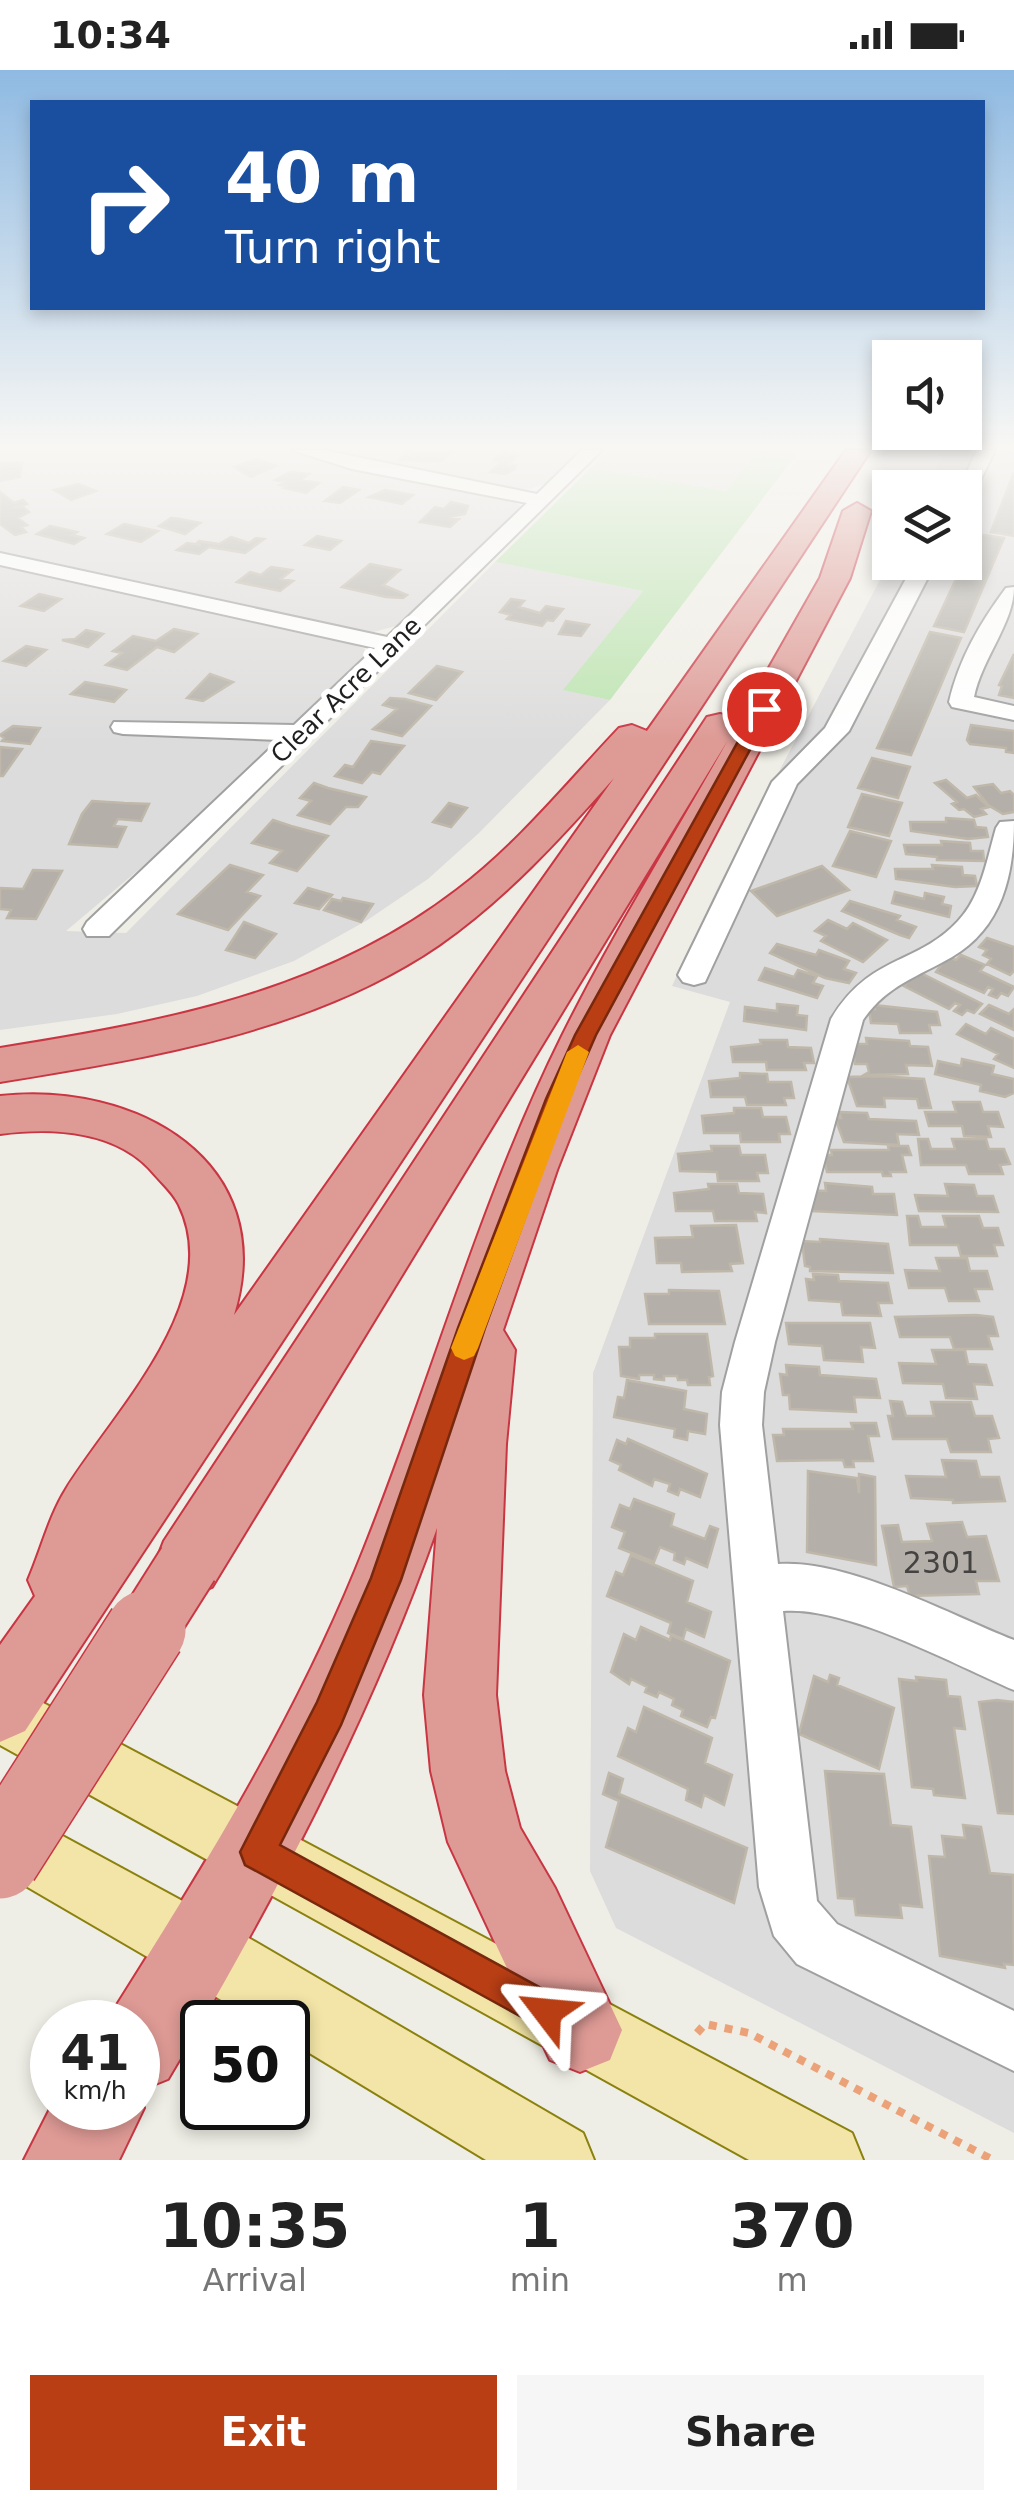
<!DOCTYPE html>
<style>
:root{--surface:#fff;--page:#f6f6f6;--text:#222;--muted:#767676;--accent:#b93e14}
body{margin:0;font-family:"DejaVu Sans",sans-serif;background:var(--page);color:var(--text);height:100vh;display:flex;flex-direction:column;font-size:38px;white-space:nowrap}
*{box-sizing:border-box;margin:0}
p{font-size:32px;color:var(--muted)}
.icon{flex:none;width:55px;height:55px;fill:none;stroke:currentColor;stroke-width:2;stroke-linecap:round;stroke-linejoin:round}
.map{position:relative;height:2090px;overflow:hidden}
.details{display:flex;flex-direction:column;background:var(--surface);flex:1}
.details>*{flex:none}
.guide{position:absolute;left:30px;top:30px;width:955px;height:210px;border-radius:0px;box-shadow:0 5px 15px #0003;background:#1a4fa0;color:#fff;overflow:hidden}
.controls{position:absolute;left:872px;top:270px;display:grid;gap:20px}
.controls a{display:grid;place-items:center;width:110px;height:110px;border-radius:0px;background:var(--surface);box-shadow:0 5px 15px #0003;font-size:50px}
.speed{position:absolute;left:30px;top:1930px;display:flex;gap:20px;font-size:50px;font-weight:700;text-align:center}
.speed>*{display:grid;place-content:center;width:130px;height:130px;border-radius:50%;background:var(--surface);box-shadow:0 5px 15px #0003;line-height:1}
.speed small{font-size:25px;font-weight:400}
.speed .limit{border:5px solid #111;border-radius:15px;background:#fff;color:#111}
.pin{position:absolute;display:grid;place-items:center;width:85px;height:85px;color:#fff;margin:-42px;border:5px solid #fff;border-radius:50%;box-shadow:0 2px 10px #0007}
.me{position:absolute;width:110px;margin:-55px;rotate:299deg;stroke-linejoin:round;filter:drop-shadow(0 0 8px #0008)}
.turn{display:flex;align-items:center;gap:35px;height:210px;padding:0 30px;font-size:45px}
.turn .icon{width:130px;height:130px;stroke-width:2.5}
.turn b{display:block;font-size:70px;line-height:85px}
.eta{display:flex;justify-content:space-evenly;align-items:center;height:170px;text-align:center}
.eta b{font-size:60px;font-weight:800;line-height:70px}
.action{display:flex;gap:20px;margin-top:auto;padding:20px 30px}
.action a{flex:1;height:115px;border-radius:0px;background:var(--accent);color:#fff;font-size:40px;font-weight:800;line-height:115px;text-align:center}
.action a+a{background:var(--page);color:var(--text)}
.status{display:flex;justify-content:space-between;align-items:center;height:70px;padding:0 50px;background:var(--surface);direction:ltr}
.status svg{height:28px;fill:currentColor}
.map>svg:first-child{display:block}
.residential{fill:#dddcdc}
.grass{fill:#bde4b1}
.building{fill:#b4b0a9;stroke:#bfb8aa;stroke-width:2.5}
.lines{fill:none;stroke-linecap:round;stroke-linejoin:round}
.minor-casing{stroke:#a0a0a0;stroke-width:4}
.major-casing{stroke:#8b810f;stroke-width:4}
.highway-casing{stroke:#c93643;stroke-width:4}
.path{stroke:#eca279;stroke-width:8;stroke-dasharray:8 8;stroke-linecap:butt}
.minor{fill:#fff;fill-rule:evenodd}
.major{fill:#f3e5a7;fill-rule:evenodd}
.highway{fill:#de9a95;fill-rule:evenodd}
.highway-bridge-far1-casing{stroke:#c93643;stroke-width:65;stroke-linecap:butt}
.highway-bridge-casing{stroke:#c93643;stroke-width:82;stroke-linecap:butt}
.highway-bridge-far1{stroke:#de9a95;stroke-width:61}
.highway-bridge{stroke:#de9a95;stroke-width:79}
.route{fill:#b93e14;stroke:#78280d;stroke-width:2.5}
.slow{fill:#f59e0b}
.labels{text-anchor:middle;dominant-baseline:central;stroke-width:10;stroke-linejoin:round;paint-order:stroke}
.far-street-label{font-size:25px;fill:#1f1f1f;stroke:#fff}
.near-number-label{font-size:30px;fill:#444342}
</style>
<div class="status"><b>10:34</b><svg viewBox="0 0 49 12"><path d="M0 12V9h3v3zM5 12V6h3v6zM10 12V3h3v9zM15 12V0h3v12zM26 1h20v11H26zM47 4h2v5h-2z"/></svg></div>
<div class="map">
<svg width="1014" height="2090" viewBox="0 0 1014 2090">
<rect width="100%" height="100%" fill="#efeee6"/>
<path class="residential" d="M0,380H285L336,395L509,428L522,437L396,556L366,564L0,484Z
M314,380H582L548,413L523,421Z
M609,380H799L792,390L755,384L727,421L591,398Z
M945,380H1014V2063L616,1858L590,1801L593,1303L730,932L672,916L717,819L890,491L965,492V418L927,417Z
M495,492L643,521L565,620L610,630L479,763L428,809L366,851L294,891L197,926L117,944L0,960V496L338,568L365,579L361,592L155,786L66,861L126,863Z"/>
<path class="grass" d="M755,384L792,390L610,630L563,620L643,521L495,492L591,398L726,421Z"/>
<path class="building" d="M409,380L437,383L453,381L441,391L399,390Z
M503,382L518,385L509,394L516,395L515,399L505,404L490,402L502,391L494,390Z
M256,389L276,396L251,407L234,397Z
M0,393H22L20,407L0,411Z
M290,402L309,404L301,410L319,413L306,423L284,418L287,416L280,415L285,412L275,410Z
M1014,402V466L991,462L994,454Z
M78,414L96,421L71,430L54,420Z
M343,417L359,420L340,433L325,431Z
M385,420L413,425L402,434L369,427Z
M0,422L14,433L23,430L27,434L13,438L23,437L29,442L18,448L27,455L21,457L26,462L15,465L0,454Z
M451,432L468,436L465,444L449,447L459,449L450,457L420,452L435,437L444,439Z
M171,448L180,449L200,453L185,464L159,456Z
M124,454L158,461L141,472L107,464Z
M50,456L77,462L72,465L84,468L74,474L37,464Z
M977,464L1004,468L964,562L934,556Z
M317,466L341,471L330,480L305,475Z
M231,467L249,473L256,468L264,469L245,483L209,477L199,484L177,480L187,473L201,475L196,474L199,471L219,474Z
M370,494L400,500L383,515L407,525L403,528L386,527L342,517Z
M271,497L292,500L281,509L293,511L280,521L237,512L250,502L261,505Z
M39,524L61,529L44,541L21,536Z
M511,529L524,531L519,537L540,543L546,536L563,539L553,551L547,550L542,556L507,549L511,545L500,542Z
M566,551L589,555L581,566L559,564Z
M174,559L197,564L174,582L157,577L127,600L106,595L122,583L113,581L133,566L156,571Z
M86,560L103,564L88,577L62,570L75,569Z
M930,562L961,568L911,685L877,678Z
M26,576L46,580L26,596L4,591Z
M1014,584V628L999,625L1002,616L999,615Z
M437,596L462,602L436,630L409,623Z
M210,604L233,612L203,631L187,628Z
M85,612L113,617L126,620L114,632L71,624Z
M390,628L405,629L431,636L402,666L373,659L397,639L383,635Z
M971,655L1014,661V683L1006,682V678L970,674L967,670Z
M13,656L40,658L30,674L2,671L4,668L0,665Z
M371,671L404,676L380,704L372,702L362,713L335,706L345,695L353,697Z
M0,677L22,679L3,706H0Z
M872,688L910,697L898,728L858,718Z
M946,710L967,728L976,725L989,737L981,739L986,744L974,747L964,739L959,740L952,734L957,732L935,713Z
M314,713L328,718L366,727L358,737H346L330,754L298,745L311,731L300,728Z
M993,714L1001,723L1010,721L1014,725V742L1003,744L988,735L974,717Z
M862,724L902,733L889,766L848,757Z
M92,731L124,733L149,734L141,751L118,749L114,756L126,757L117,777L69,774L82,744Z
M449,733L467,738L451,757L433,752Z
M946,748L974,750L976,757L986,758L988,767L968,769L911,761L910,752H946Z
M273,750L291,756L328,766L297,801L270,793L282,781L252,773Z
M850,761L891,771L876,807L833,796Z
M941,771L970,773L971,781H983L984,791L937,790V787L906,784L904,775H942Z
M230,795L263,805L247,822L260,826L228,860L178,844Z
M932,795L962,797L963,805L975,806L977,816L955,817L896,809L895,799H933Z
M822,796L849,820L777,846L751,821Z
M33,800L62,801L36,849L7,848L11,840L0,839V818L23,819Z
M308,818L332,825L319,839L295,833Z
M895,822L924,829L925,823L944,827L942,834L951,836L949,847L892,833Z
M343,828L373,834L361,852L324,840L332,829L341,831Z
M850,831L900,846L897,850L916,857L909,868L900,865L842,841Z
M828,850L847,859L853,853L887,870L863,892L821,871L826,866L815,861Z
M244,852L276,864L255,888L226,880Z
M987,868L1014,877V901L1010,905L987,894L991,889L983,885L987,880L979,877Z
M777,874L816,885L819,880L849,891L844,899L856,903L849,913L825,908L770,883Z
M961,885L985,895L980,901L1014,917L1008,926L1001,923L997,928L989,925L993,919L988,917L984,923L936,902L947,886L956,890Z
M765,898L794,907L798,900L817,906L813,913L823,916L817,928L759,910Z
M917,901L982,934L974,943L967,940L962,945L954,941L960,935L955,933L949,939L904,916Z
M777,934L798,936L797,945L807,946L806,960L744,951L745,937L777,941Z
M874,935L937,942L940,955H929L931,963H900L898,954L871,953L869,939H875Z
M989,935L1009,944L1014,939V960L980,944Z
M966,954L986,964L991,958L1014,969V998L994,989L998,984L957,964Z
M866,968L909,971L910,976L928,977L932,996L906,995L908,1004L864,1005L869,1002L867,994H855L852,974H867Z
M760,970H787L788,977L811,978L814,993H804L806,1000H767L766,992H733L731,977L761,974Z
M962,989L994,996L992,1004L1014,1009V1023L1005,1027L980,1021L981,1015L935,1004L938,991L961,996Z
M740,1003L767,1004L768,1012H791L794,1028H784L786,1035H747L745,1027H711L709,1011L740,1008Z
M879,1006L924,1009L931,1038H919L917,1029L884,1028L885,1037L857,1036L847,1007Z
M953,1032H980L983,1042H998L1003,1057L988,1056L991,1067L964,1066L962,1056H929L925,1042H956Z
M734,1038H761L763,1047H786L790,1064H779L780,1072H741L740,1063H704L702,1046L734,1043Z
M839,1042L867,1043L869,1049L916,1051L919,1065L897,1064L899,1075L844,1072L835,1048H841Z
M918,1069H928L931,1079H955L952,1069H986L989,1079H1004L1010,1094L1000,1095L1003,1104H969L966,1095H921Z
M711,1076H739L741,1085H765L768,1103H757L759,1111H718L717,1102L680,1101L678,1084L712,1081Z
M888,1076H908L911,1085H902L906,1102H890L891,1106H883L882,1102H827L823,1085H832L831,1080H889Z
M825,1113L872,1117L873,1124H894L897,1145L812,1141L809,1120L826,1121Z
M708,1114H737L739,1123L763,1124L766,1143L755,1142L757,1151H715L713,1141H676L674,1123L709,1119Z
M945,1114L974,1115L977,1126H993L998,1142L919,1141L915,1125L948,1126Z
M907,1146H918L921,1157H946L943,1146H979L983,1158H998L1003,1175H994L997,1186H961L958,1175H910Z
M736,1155L743,1193L730,1194L732,1201L682,1202L681,1193H657L655,1168L693,1167L691,1156Z
M820,1169L888,1174L893,1203L810,1201V1197L805,1196L802,1171L820,1172Z
M936,1188H967L970,1201H987L992,1219H975L979,1231H949L945,1218H909L905,1200L940,1201Z
M813,1204L838,1205L839,1211L888,1213L892,1233H878L881,1246L843,1245L841,1232L809,1230L806,1209L814,1210Z
M669,1220L719,1221L725,1254H649L645,1224H669Z
M976,1245L993,1247L998,1266H988L992,1279H954L950,1267H900L895,1247Z
M786,1253H870L875,1278L861,1277L863,1292L824,1290L822,1276L789,1274Z
M655,1264H707L713,1306L709,1307L710,1315H688L687,1310H678L677,1306H664V1310L654,1309V1305H639V1309L621,1306L619,1277H630V1268H655Z
M932,1280H965L968,1294L986,1295L992,1315L974,1314L977,1329L946,1328L943,1314L903,1313L899,1293L936,1294Z
M786,1295L819,1297L820,1305L876,1309L880,1328L854,1327L856,1342L790,1339L789,1325H783L780,1304L787,1305Z
M627,1310L686,1321L684,1339L707,1344L705,1364L688,1361L687,1370L674,1367L675,1359L614,1347L618,1327L624,1328Z
M890,1331L902,1332L906,1346H934L931,1332H971L975,1346H992L999,1368L988,1369L991,1382H951L947,1369H893L888,1346H893Z
M851,1353H876L879,1366H868L873,1391H853L854,1397H845L843,1390L777,1391L773,1365H784L783,1359H853Z
M628,1369L707,1404L700,1427L680,1419L678,1425L668,1421L670,1414L654,1409L652,1416L619,1400L621,1395L610,1390L617,1370L626,1374Z
M942,1390L976,1391L980,1407H999L1005,1431L953,1433V1430L911,1428L906,1406L946,1407Z
M808,1401L857,1408L859,1423V1404L875,1407L876,1495L807,1482Z
M634,1429L674,1444L671,1456L705,1469L710,1456L718,1459L707,1497L686,1488L684,1494L674,1490L675,1483L660,1477L654,1492L619,1478L625,1462L612,1457L620,1435L630,1439Z
M962,1452L967,1467L986,1466L999,1511H976L979,1524L910,1526L907,1516L894,1517L882,1456L898,1455L902,1472L932,1471L927,1454Z
M631,1485L693,1511L687,1532L711,1542L704,1567L686,1559L683,1569L668,1563L671,1553L607,1526L616,1502L623,1505Z
M641,1557L670,1570L671,1565L730,1591L715,1648L711,1647L707,1657L681,1646L683,1640L672,1635L674,1629L659,1622L657,1627L645,1622L647,1617L631,1609L629,1614L611,1602L624,1564L636,1570Z
M830,1605L839,1608L837,1615L894,1638L879,1699L799,1664L814,1606L828,1612Z
M916,1607L946,1610L948,1626L960,1627L965,1659L954,1658L965,1728L934,1725L933,1719L912,1717L899,1609L917,1611Z
M997,1630L1014,1632V1744L998,1743L979,1632Z
M644,1637L712,1668L705,1693L732,1705L724,1735L704,1725L701,1737L686,1730L688,1719L618,1686L628,1658L636,1662Z
M825,1701L884,1704L891,1755L911,1757L922,1837L900,1835L902,1848L856,1845L854,1829L838,1828Z
M609,1703L623,1709L619,1724L747,1778L734,1833L606,1777L619,1731L603,1724Z
M963,1755L981,1757L990,1803L1013,1805L1014,1895L1004,1894L1005,1898L940,1886L929,1786L945,1787L942,1766L965,1768Z"/>
<g class="lines">
<g class="minor-casing">
<path id="minor" d="M292,380H323L537,424L582,380H602L109,866H87L83,859L87,852L279,670L123,664L114,662L111,657L114,652L294,655L375,578L0,495V483L387,567L527,433L352,399Z
M977,380H995L974,424L965,430V418H959Z
M915,492H936L849,661L797,714L705,912L694,915L683,912L678,905L772,712L825,658Z
M1014,517C1014,553 982,588 974,627L1014,636V650L952,637L949,632C959,589 980,553 1006,518Z
M1014,751C1014,805 1002,858 952,887C917,907 886,916 863,950L775,1272L764,1322L762,1355L778,1494C848,1489 948,1544 1014,1570V1620C953,1594 847,1536 783,1541L817,1831L837,1854L1014,1941V2001L797,1894L774,1866L759,1817L720,1355L722,1322L735,1272L831,949C870,884 916,896 958,851C981,827 987,789 996,758L1000,752Z"/>
</g>
<g class="major-casing">
<path id="major" d="M0,1610L852,2063L863,2090H749L0,1675Z
M0,1732L223,1853L583,2063L594,2090H486L288,1970V1952H259L0,1801Z"/>
</g>
<g class="highway-casing">
<path id="highway" d="M846,380H871L25,1661L0,1672V1575L35,1526L28,1510C41,1480 49,1446 66,1419C113,1343 226,1231 179,1135C174,1124 163,1114 155,1105C119,1060 53,1057 0,1064V1026C134,1011 281,1090 234,1245L614,708C560,769 506,828 439,875C312,962 148,988 0,1012V978C163,952 323,923 457,820C518,774 567,713 619,658L632,655L647,661Z
M857,433L871,441L850,508L610,965L557,1100L503,1260L515,1280L506,1374L496,1625L505,1701L520,1758L555,1818L622,1960L610,1990L580,2002L550,1990L448,1772L431,1701L424,1625L437,1458C368,1653 273,1832 168,2009L138,2021V1952H107L108,1949C199,1805 290,1659 355,1501C428,1324 477,1137 562,966C612,865 673,768 728,670L212,1517L188,1527L164,1517L155,1494L164,1471L707,647L720,644L733,647L737,654L820,508L843,441Z
M138,2022L144,2038L119,2090H24L52,2035L138,2038Z"/>
</g>
<path class="path" d="M697,1963L705,1954L749,1963L993,2090"/>
<use href="#minor" class="minor"/>
<use href="#major" class="major"/>
<use href="#highway" class="highway"/>
<g class="highway-bridge-far1-casing">
<path id="highway-bridge-far1" d="M145,1562L188,1494"/>
</g>
<g class="highway-bridge-casing">
<path id="highway-bridge" d="M0,1789L146,1560"/>
</g>
<use href="#highway-bridge-far1" class="highway-bridge-far1"/>
<use href="#highway-bridge" class="highway-bridge"/>
</g>
<linearGradient id="sky" x2="0" y2="1"><stop stop-color="#8fbae2"/><stop offset="0.56" stop-color="#f8f7f4"/><stop offset="1" stop-color="#f8f7f4" stop-opacity="0"/></linearGradient>
<rect width="1014" height="673" fill="url(#sky)"/>
<path class="route" d="M764,634L772,639L596,965L568,1029L485,1258L401,1510L341,1655L280,1775L561,1929L566,1942L561,1956L547,1961L245,1795L240,1782L317,1632L371,1508L458,1258L546,1029L575,965L756,639Z"/>
<path class="slow" d="M578,975L589,982L478,1278L474,1286L464,1290L455,1286L451,1278L567,982Z"/>
<g class="labels">
<g class="far-street-label">
<text transform="translate(346 620) rotate(-44)">Clear Acre Lane</text>
</g>
<g class="near-number-label">
<text x="941" y="1492">2301</text>
</g>
</g>
</svg>
<div class="controls">
<a><svg class="icon" aria-label="sound" viewBox="0 0 24 24"><path d="M4 9h4l5-4v14l-5-4H4zM17 9q2 3 0 6"/></svg></a>
<a><svg class="icon" aria-label="layers" viewBox="0 0 24 24"><path d="M12 4l9 5-9 5-9-5zM3 14l9 5 9-5"/></svg></a>
</div>
<div class="speed"><div>41<small>km/h</small></div><div class="limit">50</div></div>
<div class="pin" style="left:764px;top:639px;background:#d93025"><svg class="icon" aria-label="arrive" viewBox="0 0 24 24"><path d="M6 21V4h12l-3 4 3 4H6"/></svg></div>
<svg class="me" style="left:547px;top:1942px" viewBox="-20 -20 40 40"><path d="M0-17L14 15 0 8-14 15z" fill="#b93e14" stroke="#fff" stroke-width="4"/></svg>
<div class="guide">
<div class="turn"><svg class="icon" aria-label="right" viewBox="0 0 24 24"><path d="M7 20v-9h11M14 6l5 5-5 5"/></svg><div><b>40 m</b>Turn right</div></div>
</div>
</div>
<section class="details">
<div class="eta">
<div><b>10:35</b><p>Arrival</p></div>
<div><b>1</b><p>min</p></div>
<div><b>370</b><p>m</p></div>
</div>
<div class="action"><a>Exit</a><a>Share</a></div>
</section>
